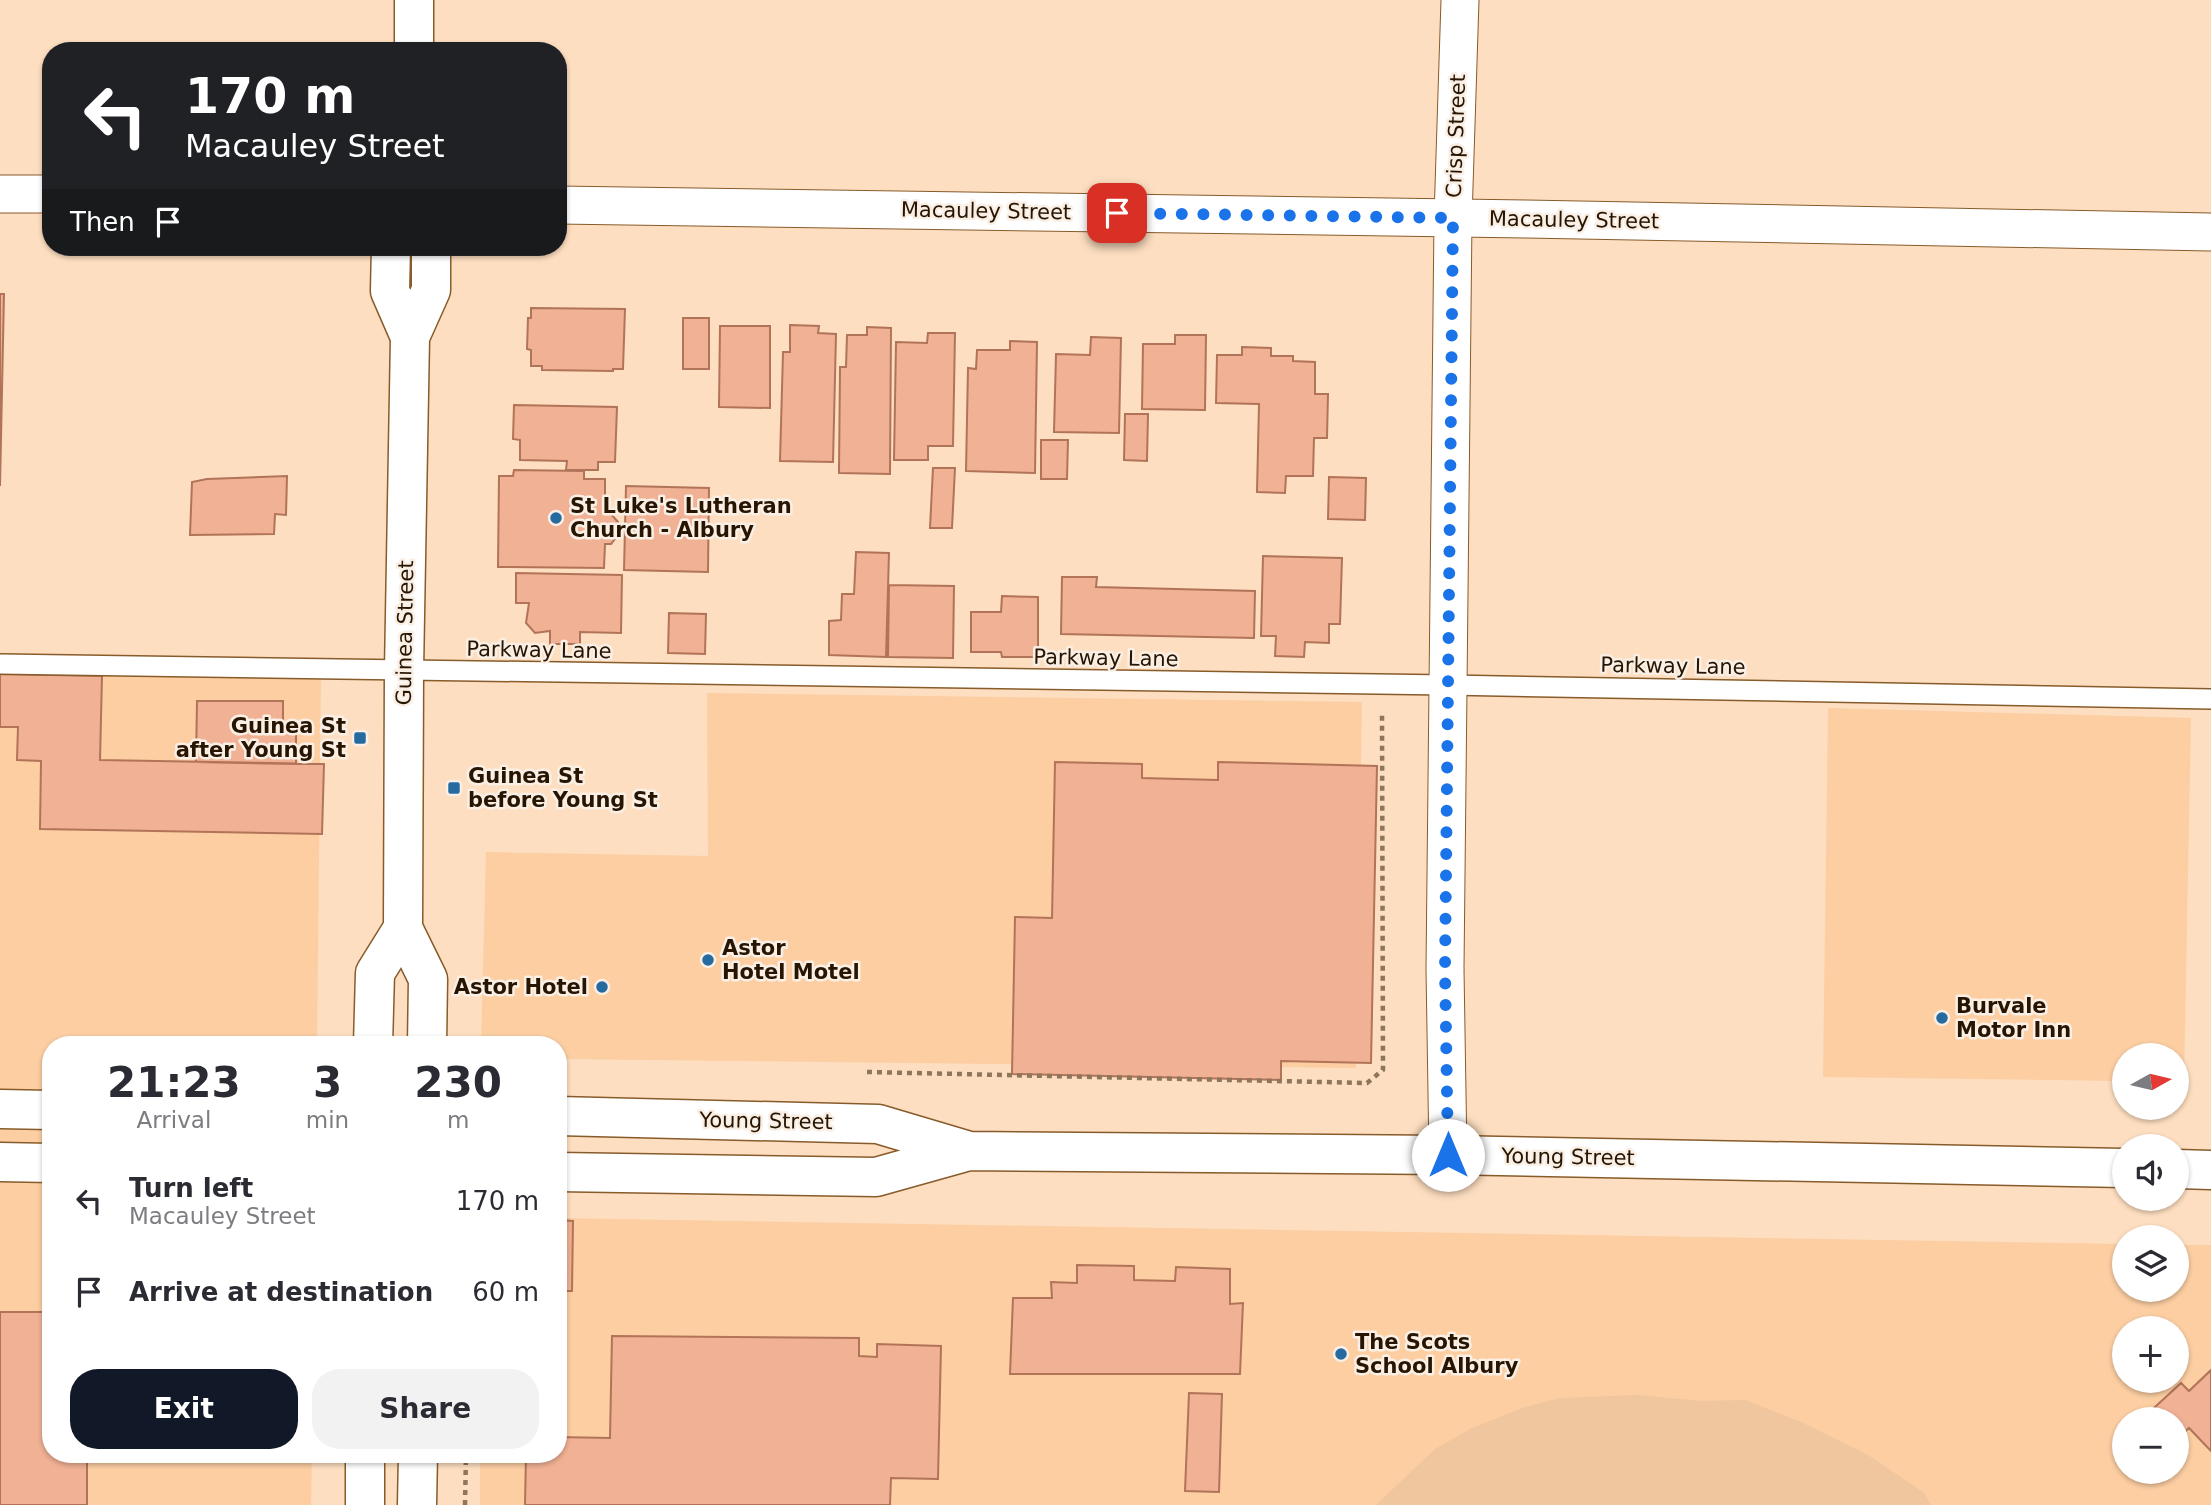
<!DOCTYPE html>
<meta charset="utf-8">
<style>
:root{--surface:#fff;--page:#f2f2f3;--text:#2b2b33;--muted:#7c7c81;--accent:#111827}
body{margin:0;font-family:"DejaVu Sans",sans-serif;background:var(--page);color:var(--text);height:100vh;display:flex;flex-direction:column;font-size:26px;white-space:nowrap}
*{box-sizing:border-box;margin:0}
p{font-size:23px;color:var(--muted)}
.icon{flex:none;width:38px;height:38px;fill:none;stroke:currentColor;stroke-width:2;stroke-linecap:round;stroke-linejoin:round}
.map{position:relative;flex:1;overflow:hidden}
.panel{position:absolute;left:42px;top:1036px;width:525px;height:427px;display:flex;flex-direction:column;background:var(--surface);border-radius:28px;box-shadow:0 2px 5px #0004}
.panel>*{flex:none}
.hud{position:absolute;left:42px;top:42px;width:525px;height:214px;border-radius:28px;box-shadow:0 2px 5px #0004;background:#202124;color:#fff;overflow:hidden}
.needle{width:46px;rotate:82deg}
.buttons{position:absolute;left:2112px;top:1043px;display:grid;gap:14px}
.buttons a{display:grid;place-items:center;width:77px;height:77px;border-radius:50%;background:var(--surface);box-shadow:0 2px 5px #0004;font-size:35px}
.pin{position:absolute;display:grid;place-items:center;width:60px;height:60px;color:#fff;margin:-30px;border-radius:14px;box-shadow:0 4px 10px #0006}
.me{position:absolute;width:77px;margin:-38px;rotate:0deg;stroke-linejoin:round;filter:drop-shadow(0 0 5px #0008)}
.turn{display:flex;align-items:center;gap:24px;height:147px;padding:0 28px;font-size:32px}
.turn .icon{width:91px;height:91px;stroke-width:2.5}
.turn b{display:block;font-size:49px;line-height:60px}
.then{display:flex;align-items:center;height:66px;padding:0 28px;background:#0003;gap:14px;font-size:26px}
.eta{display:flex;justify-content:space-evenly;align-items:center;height:119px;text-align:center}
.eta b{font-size:42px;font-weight:700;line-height:49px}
.action{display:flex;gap:14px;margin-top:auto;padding:14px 28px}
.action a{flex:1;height:80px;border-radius:28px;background:var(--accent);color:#fff;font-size:28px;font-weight:700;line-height:80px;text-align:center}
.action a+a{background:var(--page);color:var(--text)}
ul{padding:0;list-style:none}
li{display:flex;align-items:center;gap:21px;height:91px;padding:0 28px}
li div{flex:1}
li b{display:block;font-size:26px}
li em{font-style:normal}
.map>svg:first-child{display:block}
.built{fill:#fccea2;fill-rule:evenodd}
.green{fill:#f0c69e}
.building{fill:#f0b195;stroke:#b17458;stroke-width:2}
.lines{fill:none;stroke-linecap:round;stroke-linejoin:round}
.service-casing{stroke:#885b2a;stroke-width:22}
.minor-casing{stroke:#885b2a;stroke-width:39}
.tertiary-casing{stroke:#885b2a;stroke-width:41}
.secondary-casing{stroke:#885b2a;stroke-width:41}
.primary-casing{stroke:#885b2a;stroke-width:41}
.path{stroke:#8e765d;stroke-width:4.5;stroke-dasharray:5 5;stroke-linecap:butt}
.service{stroke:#fff;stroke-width:19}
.minor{stroke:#fff;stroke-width:37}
.tertiary{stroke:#fff;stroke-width:38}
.secondary{stroke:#fff;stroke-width:38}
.primary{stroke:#fff;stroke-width:38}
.route{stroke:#1a73e8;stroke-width:12;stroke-dasharray:0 21.6}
.poi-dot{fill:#266ba0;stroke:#faefe5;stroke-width:2.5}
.labels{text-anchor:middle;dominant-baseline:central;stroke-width:5;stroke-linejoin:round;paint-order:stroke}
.street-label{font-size:21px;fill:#271502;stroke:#faefe5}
.poi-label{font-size:21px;font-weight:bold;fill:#271502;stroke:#faefe5;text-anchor:start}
</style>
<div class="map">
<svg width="2211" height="1505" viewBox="0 0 2211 1505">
<rect width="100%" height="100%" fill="#fddec0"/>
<path class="built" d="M0,670L321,677L317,1045H51V1454H312L311,1505H0Z
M707,693L1362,702L1356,1068L558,1059V1045H481L486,852L708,856Z
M1828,708L2191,718L2184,1082H2177V1055H2124V1081L1823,1077Z
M558,1218L2124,1244V1290H2177V1245H2211V1505H480V1454H558ZM2124,1328H2177V1381H2124ZM2124,1419H2177V1472H2124Z"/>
<path class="green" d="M1638,1395L1702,1401L1745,1400L1801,1422L1868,1455L1923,1492L1931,1505H1376L1435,1449L1470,1429L1525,1407L1560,1398Z"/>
<path class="building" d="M0,294H4L0,486Z
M531,308L625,309L623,369H613V371L542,370V366H531V350L527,349L528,318H531Z
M683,318H709V369H683Z
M790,325L819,326L818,333L836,334L833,462L780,461L783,352H790Z
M720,326H770V408L719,407Z
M867,327L891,328L890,474L839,473L840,367H846L847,335H867Z
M928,333H955L953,446H928V460H894L896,342L927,343Z
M1175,335H1206L1205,410L1142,409L1143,344H1175Z
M1091,337L1121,338L1119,433L1054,432L1056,354L1090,355Z
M1010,341L1037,342L1035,473L966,471L968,368L976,369L977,350H1010Z
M1242,347L1271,348V356H1293V361L1315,362V394H1328L1327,438H1314L1313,476H1286L1285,493L1257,492L1259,404L1216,403L1217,355H1242Z
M514,405L617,407L615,462H598V470H566L567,461L520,460V440L513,439Z
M1125,414H1148L1147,461L1124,460Z
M1041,440H1068L1067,479H1041Z
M933,468H955L952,528H930Z
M514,470L584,471V479H605V514H611L618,522V535L611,544H605L604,568L498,567L499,476H513Z
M287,476L286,515L275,514L274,534L190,535L192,482L207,479Z
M1329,477L1366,478L1365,520L1328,519Z
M626,486L709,488L708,572L624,570Z
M856,552L889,553L886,657L829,655V621L841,620L842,594H854Z
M1263,556L1342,558L1340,624H1329V643L1305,642L1304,657L1275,656L1276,636H1261Z
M516,573L622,575L621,633L580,632V644H550V631L535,633L526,623L529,603H516Z
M1062,577H1097L1096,587L1255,591L1254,638L1061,634Z
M889,585L954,586L953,658L888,657Z
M1002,596L1038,597V657H1002L1001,652H971V612H1001Z
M669,613L706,614L705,654L668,653Z
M0,674L102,676L100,760L324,764L322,834L40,829L41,761L17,760L18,727H0Z
M197,701H283V726H296V764L196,762Z
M1055,762L1142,764V778L1218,780V762L1377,766L1371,1063L1281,1061V1080L1012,1074L1015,917L1052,918Z
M558,1220L573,1221L572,1291H558Z
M1077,1265L1134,1266V1280L1175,1281L1176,1267L1230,1269V1304L1243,1303L1240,1374H1010L1013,1298H1052L1051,1282L1077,1283Z
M0,1312H51V1454H87V1505H0Z
M612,1336L859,1338V1356L877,1357V1344L941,1346L938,1479L891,1478L890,1505H525L526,1454H558V1437L610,1438Z
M2211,1370V1451L2189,1428L2177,1439V1419H2142L2181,1383L2189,1391Z
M1189,1393L1222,1394L1219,1492L1185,1491Z"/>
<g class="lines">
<g class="service-casing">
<path id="service" d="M0,664L1448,685L2211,699"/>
</g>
<g class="minor-casing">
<path id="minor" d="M0,194H51
M558,205L1526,219L2211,232
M1448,1155L1445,969L1453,218L1460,0"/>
</g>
<g class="tertiary-casing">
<path id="tertiary" d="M414,51V0
M391,247L390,291L410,337
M373,1045L375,973L403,928
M427,1045L428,979L403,928L404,671L410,337L431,290V247"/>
</g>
<g class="secondary-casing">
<path id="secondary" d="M558,1116L878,1124L969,1151L1448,1155L2124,1168
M2177,1169L2211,1170
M558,1172L876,1177L969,1151"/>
</g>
<g class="primary-casing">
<path id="primary" d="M0,1109L51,1110
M0,1162L51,1163
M365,1454V1505
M417,1505L418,1454"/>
</g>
<path class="path" d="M867,1072L1367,1083L1383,1070L1382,713
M465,1505L466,1454"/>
<use href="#service" class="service"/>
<use href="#minor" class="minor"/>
<use href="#tertiary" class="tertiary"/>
<use href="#secondary" class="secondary"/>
<use href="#primary" class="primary"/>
</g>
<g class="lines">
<path class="route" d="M1117,213L1453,218L1445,969L1448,1155"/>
</g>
<g class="poi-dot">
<circle cx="556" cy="518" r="7"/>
<rect x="353" y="731" width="14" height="14" rx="3.5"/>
<rect x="447" y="781" width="14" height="14" rx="3.5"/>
<circle cx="708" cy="960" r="7"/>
<circle cx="602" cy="987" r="7"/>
<circle cx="1942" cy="1018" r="7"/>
<circle cx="1341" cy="1354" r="7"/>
</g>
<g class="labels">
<g class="street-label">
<text transform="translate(1456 136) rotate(-88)">Crisp Street</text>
<text transform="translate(986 211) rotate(1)">Macauley Street</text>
<text transform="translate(1574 220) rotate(1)">Macauley Street</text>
<text transform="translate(405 633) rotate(-89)">Guinea Street</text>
<text transform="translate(539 650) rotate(1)">Parkway Lane</text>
<text transform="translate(1106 658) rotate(1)">Parkway Lane</text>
<text transform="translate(1673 666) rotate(1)">Parkway Lane</text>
<text transform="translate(766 1121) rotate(1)">Young Street</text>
<text transform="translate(1568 1157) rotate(1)">Young Street</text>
</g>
<g class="poi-label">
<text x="570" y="506">St Luke's Lutheran<tspan x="570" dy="24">Church - Albury</tspan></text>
<text x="346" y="726" text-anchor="end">Guinea St<tspan x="346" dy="24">after Young St</tspan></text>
<text x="468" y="776">Guinea St<tspan x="468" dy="24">before Young St</tspan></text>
<text x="722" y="948">Astor<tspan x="722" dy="24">Hotel Motel</tspan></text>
<text x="588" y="987" text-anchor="end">Astor Hotel</text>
<text x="1956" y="1006">Burvale<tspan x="1956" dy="24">Motor Inn</tspan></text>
<text x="1355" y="1342">The Scots<tspan x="1355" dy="24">School Albury</tspan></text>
</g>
</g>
</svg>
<div class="buttons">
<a><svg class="needle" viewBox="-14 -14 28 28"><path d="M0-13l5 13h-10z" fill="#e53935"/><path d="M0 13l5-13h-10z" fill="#7c7c81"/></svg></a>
<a><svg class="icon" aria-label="sound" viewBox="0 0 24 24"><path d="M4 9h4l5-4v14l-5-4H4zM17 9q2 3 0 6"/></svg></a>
<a><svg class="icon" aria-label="layers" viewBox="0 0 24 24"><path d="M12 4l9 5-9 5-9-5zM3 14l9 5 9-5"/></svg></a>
<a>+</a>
<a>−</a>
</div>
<div class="pin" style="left:1117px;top:213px;background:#d93025"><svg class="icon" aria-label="arrive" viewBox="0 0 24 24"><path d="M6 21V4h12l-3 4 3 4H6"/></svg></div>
<svg class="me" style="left:1448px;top:1155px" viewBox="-20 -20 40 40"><circle r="19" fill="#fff"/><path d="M0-13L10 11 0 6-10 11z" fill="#1a73e8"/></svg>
<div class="hud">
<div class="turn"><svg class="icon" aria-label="left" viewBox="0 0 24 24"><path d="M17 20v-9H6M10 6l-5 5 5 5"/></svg><div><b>170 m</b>Macauley Street</div></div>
<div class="then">Then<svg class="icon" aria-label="arrive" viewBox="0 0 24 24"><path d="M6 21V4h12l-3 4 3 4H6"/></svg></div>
</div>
<section class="panel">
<div class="eta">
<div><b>21:23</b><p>Arrival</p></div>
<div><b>3</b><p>min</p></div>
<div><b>230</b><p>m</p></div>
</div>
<ul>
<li><svg class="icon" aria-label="left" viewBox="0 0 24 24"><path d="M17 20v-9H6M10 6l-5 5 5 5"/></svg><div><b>Turn left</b><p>Macauley Street</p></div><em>170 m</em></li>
<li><svg class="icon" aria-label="arrive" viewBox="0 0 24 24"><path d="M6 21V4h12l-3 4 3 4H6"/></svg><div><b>Arrive at destination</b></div><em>60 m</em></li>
</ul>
<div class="action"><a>Exit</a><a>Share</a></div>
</section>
</div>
